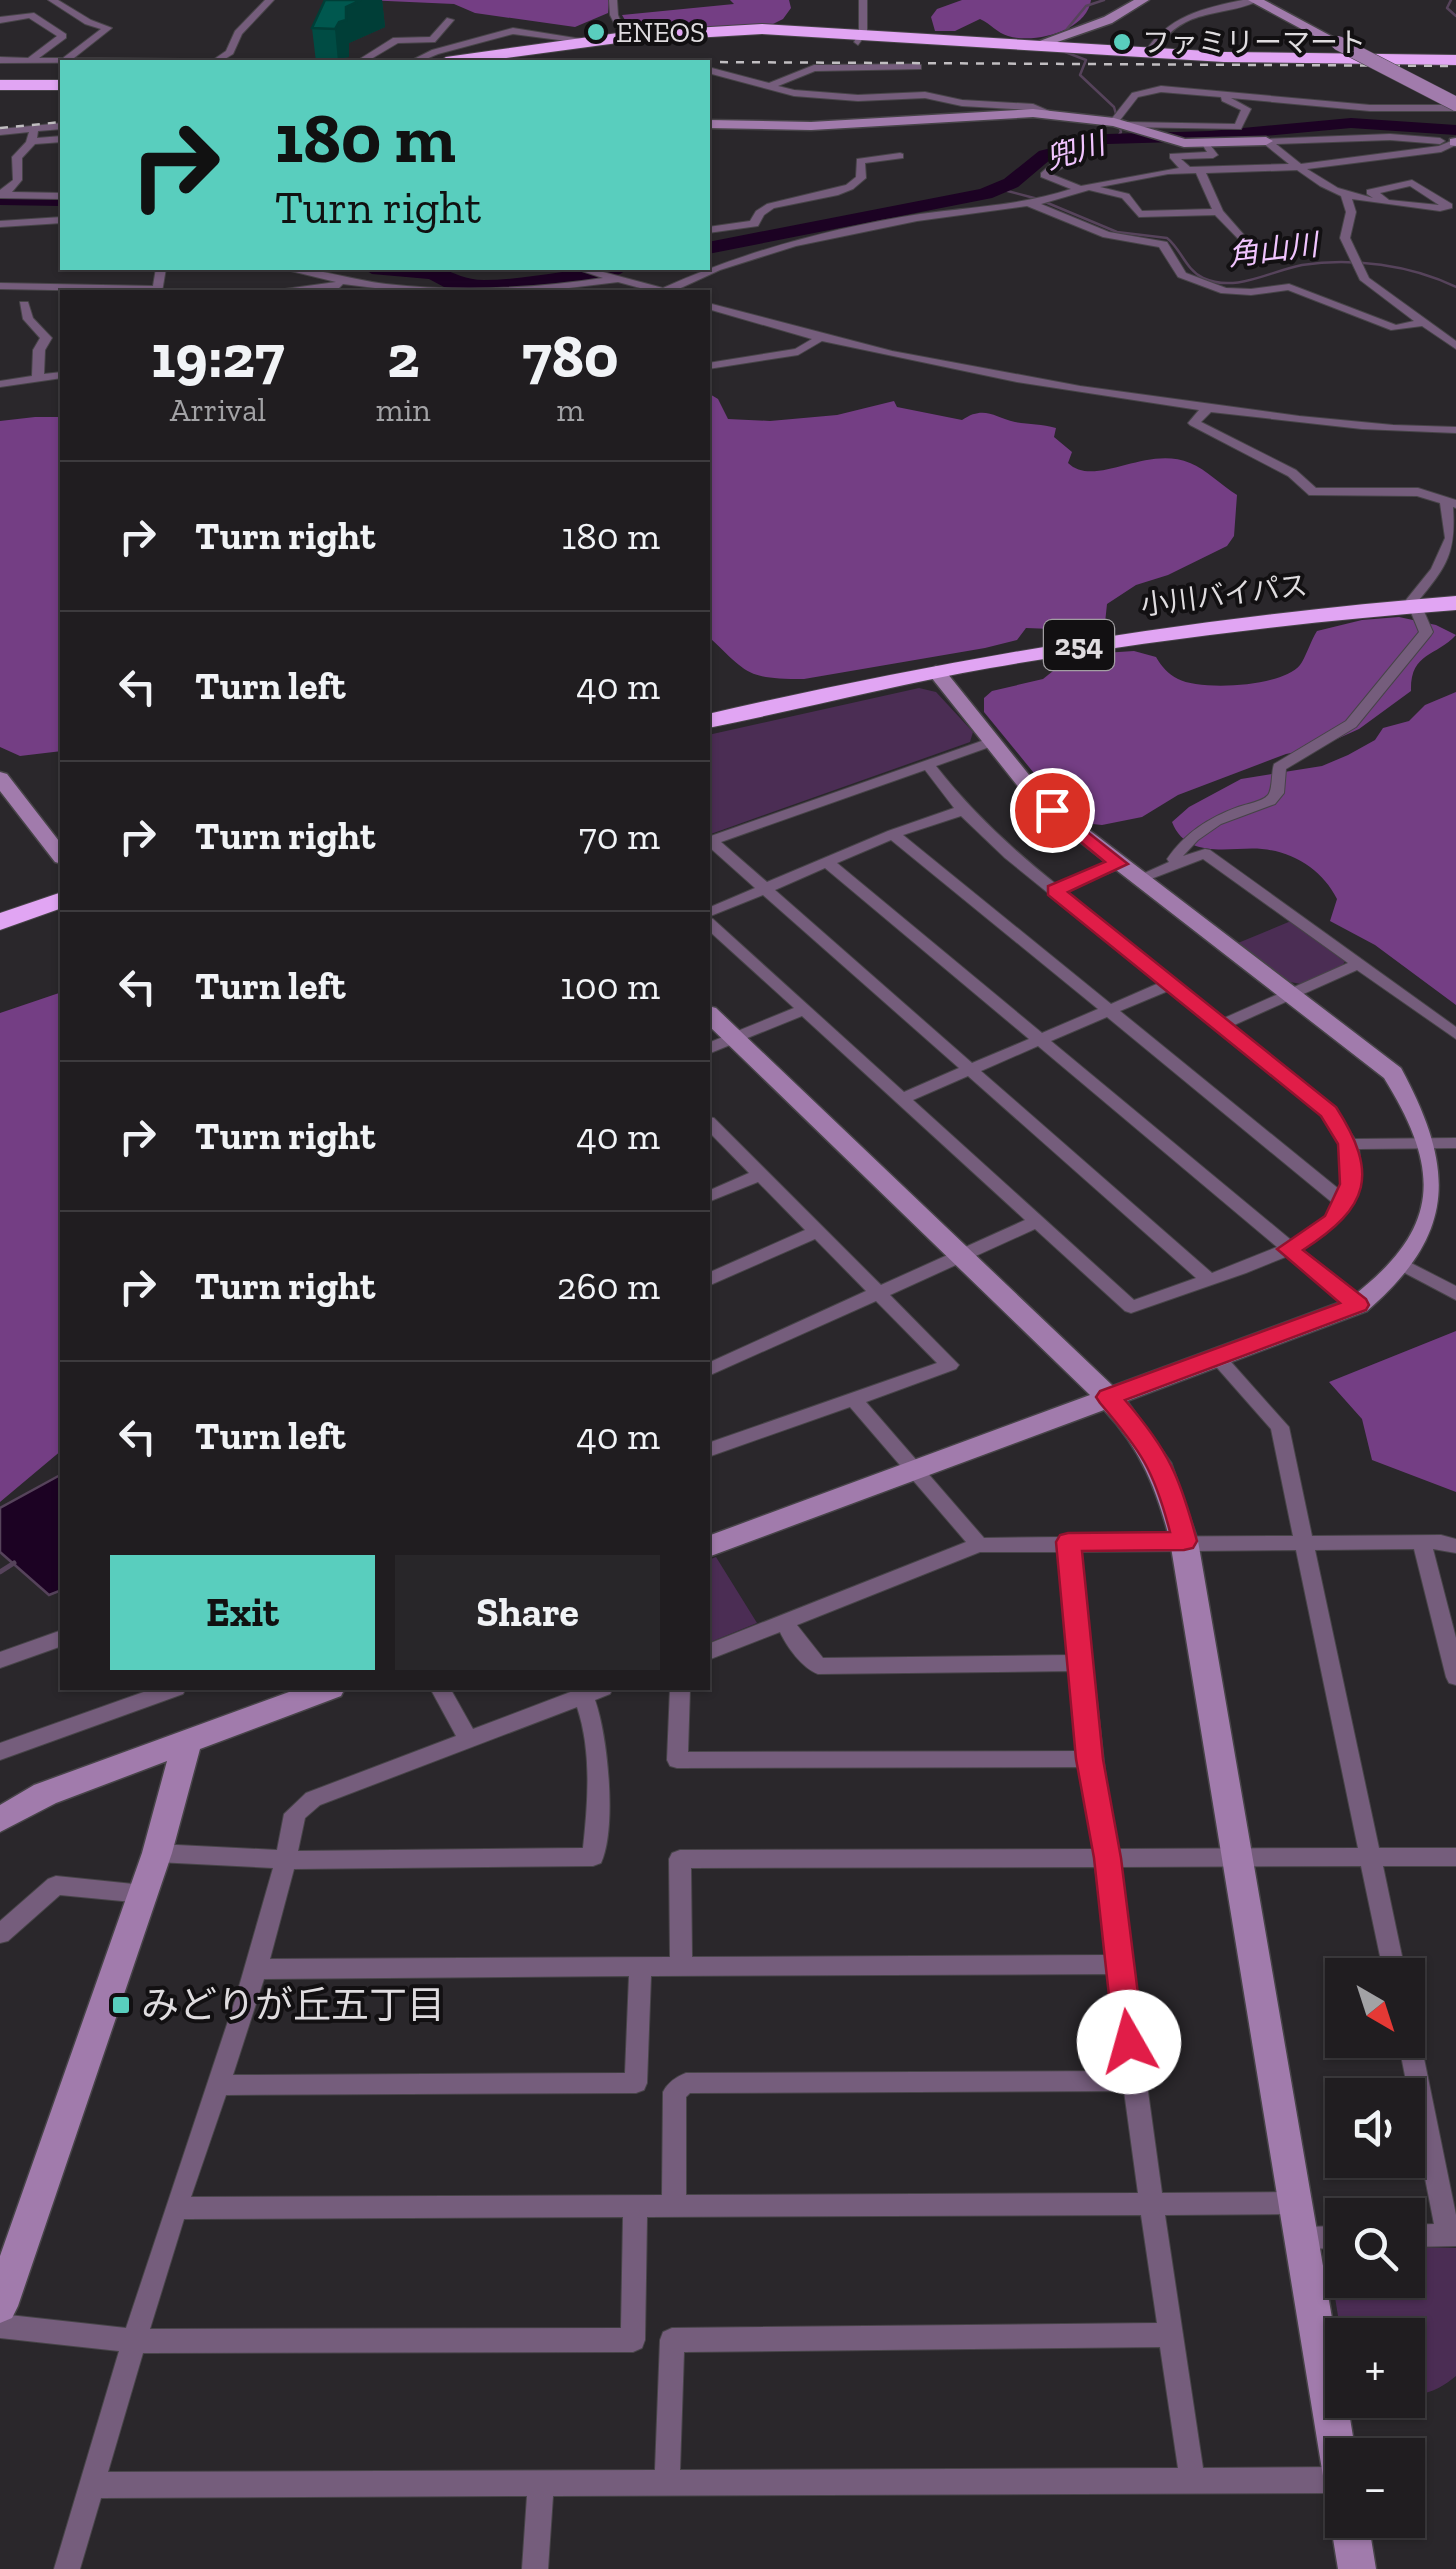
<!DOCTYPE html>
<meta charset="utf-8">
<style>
:root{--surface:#201d20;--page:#282629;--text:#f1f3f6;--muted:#a2a2a5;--line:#3d3b3e;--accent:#59cebe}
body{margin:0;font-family:"Zilla Slab","Noto Sans JP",serif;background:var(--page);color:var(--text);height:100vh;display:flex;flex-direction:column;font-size:38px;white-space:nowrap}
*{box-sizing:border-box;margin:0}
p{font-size:32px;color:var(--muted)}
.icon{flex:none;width:55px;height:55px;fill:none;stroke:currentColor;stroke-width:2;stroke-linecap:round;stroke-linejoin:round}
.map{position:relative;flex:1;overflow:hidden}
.details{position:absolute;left:60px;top:290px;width:650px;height:1400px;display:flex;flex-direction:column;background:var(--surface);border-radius:0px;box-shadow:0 2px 8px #0004,0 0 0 2px var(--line)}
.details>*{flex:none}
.banner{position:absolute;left:60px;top:60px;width:650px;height:210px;border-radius:0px;box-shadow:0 2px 8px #0004,0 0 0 2px var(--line);background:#59cebe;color:#111;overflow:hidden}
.needle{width:65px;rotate:141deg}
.tools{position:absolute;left:1325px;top:1958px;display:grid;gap:20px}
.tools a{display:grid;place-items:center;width:100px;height:100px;border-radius:0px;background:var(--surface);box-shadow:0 2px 8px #0004,0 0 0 2px var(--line);font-size:50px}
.pin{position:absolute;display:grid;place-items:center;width:85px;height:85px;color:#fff;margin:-42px;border:5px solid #fff;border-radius:50%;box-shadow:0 2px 10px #0007}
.me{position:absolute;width:110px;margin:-55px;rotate:353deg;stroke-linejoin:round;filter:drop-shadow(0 0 8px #0008)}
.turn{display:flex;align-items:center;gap:35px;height:210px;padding:0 50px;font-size:45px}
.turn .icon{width:130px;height:130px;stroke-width:2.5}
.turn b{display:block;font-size:70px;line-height:85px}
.eta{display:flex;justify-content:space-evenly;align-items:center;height:170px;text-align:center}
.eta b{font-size:60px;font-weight:700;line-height:70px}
.button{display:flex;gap:20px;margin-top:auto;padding:20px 50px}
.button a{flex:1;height:115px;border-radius:0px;background:var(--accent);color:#111;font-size:40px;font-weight:700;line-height:115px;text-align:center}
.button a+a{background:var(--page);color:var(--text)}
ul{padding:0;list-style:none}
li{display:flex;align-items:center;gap:30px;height:150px;padding:0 50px;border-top:2px solid var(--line)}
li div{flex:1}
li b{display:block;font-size:38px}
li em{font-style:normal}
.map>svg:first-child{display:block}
.green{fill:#4b2d54}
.forest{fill:#743e84}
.water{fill:#1c0223;stroke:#56435b;stroke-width:2.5}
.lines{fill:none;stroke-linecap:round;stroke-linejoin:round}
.stream-far1{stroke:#56435b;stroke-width:2.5}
.stream{stroke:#56435b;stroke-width:5}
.river{fill:#1c0223;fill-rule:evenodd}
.street-casing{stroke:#474448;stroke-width:2}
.secondary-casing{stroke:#474448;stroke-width:3}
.highway-casing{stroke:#474448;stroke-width:2}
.street{fill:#755d7c;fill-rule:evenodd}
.secondary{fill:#a17bac;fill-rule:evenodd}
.highway{fill:#e1a5f3;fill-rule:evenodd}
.rail{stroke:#c1bec1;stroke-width:2.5;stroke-dasharray:8 8;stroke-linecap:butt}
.secondary-bridge-casing{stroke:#474448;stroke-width:15;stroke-linecap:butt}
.secondary-bridge{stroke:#a17bac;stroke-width:14}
.wall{fill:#004c44}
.shaded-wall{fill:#003e37}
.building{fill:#00584f;stroke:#003e37;stroke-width:2.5}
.route{fill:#e11d48;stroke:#92132f;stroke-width:2.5}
.poi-dot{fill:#59cebe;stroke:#121012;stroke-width:4}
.labels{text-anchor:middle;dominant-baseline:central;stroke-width:8;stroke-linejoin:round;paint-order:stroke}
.far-poi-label{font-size:28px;fill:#dfdcdf;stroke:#121012;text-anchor:start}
.far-street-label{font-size:28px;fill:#dfdcdf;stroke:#121012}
.far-water-label{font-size:30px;font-style:italic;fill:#f1c4ff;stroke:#121012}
.shield{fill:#121012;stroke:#a29fa2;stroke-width:2.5}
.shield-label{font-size:30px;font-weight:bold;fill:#dfdcdf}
.near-poi-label{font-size:38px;fill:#dfdcdf;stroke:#121012;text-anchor:start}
</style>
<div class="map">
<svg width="1456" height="2569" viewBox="0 0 1456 2569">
<rect width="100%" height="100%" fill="#2a272b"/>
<path class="green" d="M919,688L936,692L973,732L970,742L708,835V735Z
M1291,921L1345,961L1343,965L1301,984L1290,982L1238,943Z
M716,1557L757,1623L708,1643V1560Z
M1342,2247V2280H1408V2247L1456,2248V2376C1443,2387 1424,2398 1408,2392V2335H1342V2340L1329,2261Z"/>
<path class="forest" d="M365,0H608L609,1L608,13L575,27L475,13L454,4Z
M730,0H789L791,8L783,19L771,25L632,32L622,15L734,4Z
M962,0H1091C1087,31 1035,44 1008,36C997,33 991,24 980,19L955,31H935L931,17L937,9Z
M708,393L718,399L728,419L770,421L837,415L894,401L897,407L962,420C984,405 994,417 1015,422C1029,424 1042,424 1056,428L1054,437L1072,452L1068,463C1095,489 1146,444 1190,463C1206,469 1222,486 1237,495L1234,536L1227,546L1168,575L1136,585L1107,604L1105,623L1078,630L1026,628L1017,640L985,648L804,679C746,679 748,674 708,636Z
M35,417H62V751L20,756L0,747V421Z
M1399,617L1436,625L1456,635C1436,657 1410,652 1411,691L1359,729L1317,748L1286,754L1178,795L1142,817L1102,825L1074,822L984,712V698L992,691L1043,679L1073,655L1134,651L1156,657C1161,666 1168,674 1178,679C1201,691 1282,687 1300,665C1305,659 1311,640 1317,631L1362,620Z
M1456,692V1005L1375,945L1330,921L1337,899C1323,871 1295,852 1262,849C1232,846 1187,861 1172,822L1189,807L1241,779L1322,766L1348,755L1375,740L1383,728L1409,721L1425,705Z
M62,992V1450L0,1502V1013Z
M1456,1331V1492L1372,1460L1362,1419L1329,1382Z"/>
<path class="water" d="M62,1474V1590L49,1595L0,1552V1508Z"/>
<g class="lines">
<path class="stream-far1" d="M1451,0L1447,8L1456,16
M1062,35L1086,6L1104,0
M1060,50L1086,60L1080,75L1114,107L1121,132L1117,138
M1000,189L1038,199L1117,232L1167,238C1181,249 1186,270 1203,278C1236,293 1270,271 1302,265C1352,257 1411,265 1456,287"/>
<path class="stream" d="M0,1572L14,1563"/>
<path class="river" d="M1351,118L1456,125V135L1351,128L1211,141L1107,144L1051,159L1018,187L992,198L708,254V242L980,189L1004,179L1039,151L1107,134L1211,131Z
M0,193L62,195V206L0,205Z
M362,268C384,267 418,262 439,268C456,273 465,280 484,280C533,280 581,265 630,268L620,274L530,290L480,292L444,287L429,279L372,274Z"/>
<g class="street-casing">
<path id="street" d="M48,0H58L91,20L112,28L74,58L183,59L188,62L0,63V57L28,58L57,36L29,18L0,23V17L34,13L66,34V38L39,58H63L101,29L85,24Z
M265,0H274L242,34L233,54L220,62H210L226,51L235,31Z
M609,0H617L618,15L628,39L621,37L610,15Z
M859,0H867V33L858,45L854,42L859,33Z
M1243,0H1261C1217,20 1185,4 1152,55L1144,53C1168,16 1203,8 1243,0Z
M447,18L454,20L435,42L398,43L366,62H355L393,38L430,37Z
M513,28L594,41L590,44L513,34L438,54L419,62H408L432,50Z
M918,64L921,65V69L815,71L778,86L794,90L858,95L925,92L962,100L1033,104L1054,113L1049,116L1032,110L962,106L925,98L858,101L794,96L708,73V67L769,83L814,65Z
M1161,86L1370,105H1456V111H1370L1231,98L1251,109L1241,129L1124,127V123L1127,122L1235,124L1241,110L1222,101L1221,97L1161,92L1138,97L1117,124H1111L1109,122L1132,93Z
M62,123V129L38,131L37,138L62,136V142L35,144L22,158V180L12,192L62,193V199L0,198V190L13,180L12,157L26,142L29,132L0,135V129Z
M1390,134L1440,138L1445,141L1440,144L1390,140L1276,144L1301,164L1439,146L1456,139V145L1441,152L1307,169L1338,188L1373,198L1367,194V190L1412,180L1452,204V208L1440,211L1352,199L1356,212L1350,238L1369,278L1456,341V349L1422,326L1391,330L1288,290L1251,295L1221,293L1178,277L1159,247L1103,237L1027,206L917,221L796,246L720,270L672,292H655L618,282L536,292H407L343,284L339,288L280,292L285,289L336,282L287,270L286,268C319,268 352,280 386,284C458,292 531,289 603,278L573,268H588L663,288C745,251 832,228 920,214C970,207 1023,205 1071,189L1041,177V173L1050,165L1090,147L1095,150L1093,152L1051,174L1081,186L1179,168L1170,158V154L1207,152L1202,144L1207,141L1218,155L1213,158L1181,159L1190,167L1289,164L1263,143V139ZM1297,170L1320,186L1341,196L1346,212L1340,238L1360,280L1414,321L1396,325L1289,284L1251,289L1226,288L1186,273L1167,242L1109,232L1041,204L1089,190L1122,198L1139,217L1215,215L1254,255L1259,252L1223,211L1206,173ZM1196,173L1212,209L1142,211L1129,194L1100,187L1168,174ZM1410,186L1439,205L1389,200L1380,193Z
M900,153L903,154V158L865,163L866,178L853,189L838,195L774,208L764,215L758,226L708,233V227L750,221L756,211L767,204L846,185L856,177L857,159Z
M62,217V223L0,227V221Z
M156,268H166L162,292L0,289V283L153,286Z
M20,302H28L33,318L52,338L45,350L44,374L62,372V378L0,387V381L32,376L33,350L40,338L23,319Z
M708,303L892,351L1080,386L1299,416L1393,425L1456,427V433L1362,429L1211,412L1201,422L1296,470L1316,488H1418L1456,500V508L1453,507C1456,553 1447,566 1419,600L1433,632L1431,635L1356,727L1286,769L1284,793L1275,804L1221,824L1198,840L1183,856L1205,849L1210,850L1456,1027V1039L1357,970L1232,1026L1334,1108L1355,1139L1456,1138V1148L1359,1149C1367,1196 1340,1227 1302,1249L1364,1301L1367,1305L1364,1309H1352L1288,1256L1246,1273L1131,1313L1125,1311L1035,1229L890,1295L959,1365L956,1369L866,1402L984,1538L1062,1537L1069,1535L1076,1537L1293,1536L1271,1429L1212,1362L1209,1358L1218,1352L1224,1354L1289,1427L1312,1536L1441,1535L1456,1539V1553L1433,1549L1456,1638V1685L1449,1683L1446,1677L1414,1549L1315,1550L1379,1848H1456V1866H1383L1406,1975H1384L1361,1866L1117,1867L1162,2193L1293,2192L1301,2195L1305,2203L1301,2211L1293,2214L1165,2215L1203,2468L1342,2467V2493L553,2496L548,2569H522L527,2496L101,2498L80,2569H54L119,2351L0,2338V2314L126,2328L236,1997L273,1868L157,1862L149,1859L146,1853L149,1847L157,1844L277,1850L284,1814L306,1793L456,1736L430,1688H450L473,1729L581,1688H613L610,1694L595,1700C608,1737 617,1828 601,1863L593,1866L294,1869L270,1959L670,1957L669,1859L672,1853L680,1850L1093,1849L1083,1767L677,1768L670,1766L667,1760L670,1688H690L688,1752L1081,1751L1073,1671L818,1674C802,1668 787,1647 780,1632L708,1660V1644L966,1542L850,1407L708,1457V1443L937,1363L876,1301L708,1376V1363L866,1291L815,1239L708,1286V1273L805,1230L758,1182L708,1202V1191L749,1173L708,1131V1117L714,1118L881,1285L1025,1220L802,1016L708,1054V1043L794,1008L708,930V917L713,919L904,1092L959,1068L763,895L708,917V908L755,888L708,846V837L993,737L1000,741L998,744L936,766C972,812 1011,848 1056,884L1114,861H1124V867L1064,891L1222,1019L1348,963L1203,859L1143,882L1138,883L1131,879L1169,862L1167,859C1185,833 1208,818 1238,807C1246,804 1262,802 1268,795C1273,788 1271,773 1274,764L1346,721L1419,632L1406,600L1431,569L1445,538L1440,503L1417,496L1309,495L1288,476L1190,425L1188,423L1199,410L1017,382L822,341L798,355L708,369V363L795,349L812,339L708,309ZM925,770L954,808L888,831L767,882L721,842ZM961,816L1005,858L1159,983L1111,1004L903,835ZM891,840L1098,1009L1042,1033L837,863ZM825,868L1029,1039L972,1063L775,890ZM1168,991L1322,1116C1340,1141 1348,1160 1340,1190L1120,1011ZM1107,1017L1334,1204C1325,1221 1308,1230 1291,1240L1051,1041ZM1038,1046L1277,1247L1212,1273L981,1071ZM968,1076L1196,1278L1134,1300L913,1100ZM1296,1550L1358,1848L1114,1849L1080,1552ZM980,1552H1060L1071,1655L823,1658L797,1625ZM577,1707C592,1752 588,1802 583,1848L298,1851L305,1818L320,1805ZM1095,1867L1106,1955L692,1957L691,1868ZM1109,1974L1122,2071L686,2073C676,2077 668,2082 663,2092L662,2195L191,2197L226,2095L636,2093L644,2090L647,2083L651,1976ZM629,1976L625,2073L233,2075L264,1979ZM1124,2091L1138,2193L686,2195V2097L690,2093ZM1141,2215L1157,2323L672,2328L663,2332L660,2340L655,2470L108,2472L143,2353L633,2352L642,2348L645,2340L647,2217ZM623,2217L621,2328L150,2329L184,2219ZM1160,2347L1178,2468L680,2470L684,2352Z
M1409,1262L1456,1286V1300L1403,1272L1400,1268L1403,1264Z
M62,1630V1646L0,1668V1652Z
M155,1688H186L183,1694L0,1760V1743Z
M56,1876L143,1885L151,1888L154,1894L151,1900L143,1903L60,1895L8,1941L0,1943V1921L48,1879Z
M1408,2024L1416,2027L1419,2034L1456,2215V2246L1408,2247V2225L1434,2224L1398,2040H1408Z
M1342,2226V2248L1302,2249L1294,2246L1290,2238L1294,2230L1302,2227Z"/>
</g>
<g class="secondary-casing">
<path id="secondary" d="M1134,0H1149L1112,23L1040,48L1029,45L1104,17Z
M1248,0H1264L1344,43L1333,46Z
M1033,109L1114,118L1185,139L1266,137L1273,141L1266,145L1184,147L1113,126L1033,117L811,130L708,128V120L811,122Z
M1456,138V146L1450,145V139Z
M936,666L943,668L1038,786L1071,816L1401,1068C1456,1170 1456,1234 1367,1311L1127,1401L1171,1463L1198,1541L1342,2376V2400H1347L1356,2455H1342V2500L1329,2495L1324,2482L1170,1541C1157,1490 1141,1449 1104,1410L708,1557V1536L1090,1395L708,1025V1006L716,1008L1113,1386L1349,1299C1440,1230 1443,1173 1384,1078L1057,824L1024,794L927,672Z
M0,772L7,774L62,845V864L55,862L0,791Z
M300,1688H345L341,1696L200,1749L172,1853L18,2306L12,2318L0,2323V2256L142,1853L167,1761L56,1803L0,1832V1805L34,1785Z
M1342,2504V2520H1368L1376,2569H1338L1330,2520L1336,2507Z"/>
</g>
<g class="highway-casing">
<path id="highway" d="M762,24L1224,52L1456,55V65L1224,62L762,34L625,42L476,62H438L446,57L625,32Z
M0,80H62V90H0Z
M1456,596V610C1299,622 1144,641 990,668C895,685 802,709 708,728V714C955,657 1203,616 1456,596Z
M62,892V908L0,930V913Z"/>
</g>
<use href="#street" class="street"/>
<use href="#secondary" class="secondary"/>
<use href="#highway" class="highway"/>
<path class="rail" d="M704,62L1456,66
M0,128L62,122"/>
<g class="secondary-bridge-casing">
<path id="secondary-bridge" d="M1338,43L1456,104"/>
</g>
<use href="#secondary-bridge" class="secondary-bridge"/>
</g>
<path class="wall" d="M325,0H382L385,27L349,43V57L342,58L340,62H316L312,28Z"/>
<path class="shaded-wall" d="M361,0H382L385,27L349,43V57L342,58L340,62H338L335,29L346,7Z"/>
<path class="building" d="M325,0H361L346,7V20L339,22L335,29L312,28Z"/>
<path class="route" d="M1052,804L1128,864L1068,892L1336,1107C1379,1174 1370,1207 1303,1250L1366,1299L1369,1305L1366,1310L1125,1400C1169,1451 1180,1477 1197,1541L1193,1548L1184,1550L1082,1551L1103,1759L1121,1858L1144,2042L1139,2051L1129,2055L1119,2051L1114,2042L1094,1858L1076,1759L1056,1542L1060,1535L1068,1533L1170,1532C1154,1470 1141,1451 1100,1403L1096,1397L1100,1391L1340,1303L1277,1249L1325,1216L1340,1184L1338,1144L1321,1116L1048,895V886L1105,862L1046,813L1043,810Z"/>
<g class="poi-dot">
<circle cx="596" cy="32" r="10"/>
<circle cx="1122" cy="42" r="10"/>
<rect x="111" y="1995" width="20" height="20" rx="5"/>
</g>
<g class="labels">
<g class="far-poi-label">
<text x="616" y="32">ENEOS</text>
<text x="1142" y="42">ファミリーマート</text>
</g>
<g class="far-street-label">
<text transform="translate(1224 595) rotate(-7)">小川バイパス</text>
</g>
<g class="far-water-label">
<text transform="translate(1075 151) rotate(-16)">兜川</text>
<text transform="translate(1273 250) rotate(-7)">角山川</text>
</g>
<rect class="shield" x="1044" y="620" width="70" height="50" rx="8"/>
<g class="shield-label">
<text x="1079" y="645">254</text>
</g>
<g class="near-poi-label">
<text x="141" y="2005">みどりが丘五丁目</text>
</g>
</g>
</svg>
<div class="tools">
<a><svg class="needle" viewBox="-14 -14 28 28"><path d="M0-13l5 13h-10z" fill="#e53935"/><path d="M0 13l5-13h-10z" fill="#a2a2a5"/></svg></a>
<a><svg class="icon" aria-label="sound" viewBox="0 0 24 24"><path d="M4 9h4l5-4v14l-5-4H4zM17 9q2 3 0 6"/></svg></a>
<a><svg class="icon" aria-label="search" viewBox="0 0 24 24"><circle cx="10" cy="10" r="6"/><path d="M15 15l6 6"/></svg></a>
<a>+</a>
<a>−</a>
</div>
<div class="pin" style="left:1052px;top:810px;background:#d93025"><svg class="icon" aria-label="arrive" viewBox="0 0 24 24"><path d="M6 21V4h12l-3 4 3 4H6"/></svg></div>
<svg class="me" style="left:1129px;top:2042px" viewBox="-20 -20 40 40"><circle r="19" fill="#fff"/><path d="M0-13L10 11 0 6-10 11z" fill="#e11d48"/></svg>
<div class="banner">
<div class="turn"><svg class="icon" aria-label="right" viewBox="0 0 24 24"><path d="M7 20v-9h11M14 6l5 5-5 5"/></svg><div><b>180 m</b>Turn right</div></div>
</div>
<section class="details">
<div class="eta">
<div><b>19:27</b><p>Arrival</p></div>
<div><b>2</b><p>min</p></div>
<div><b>780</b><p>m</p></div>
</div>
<ul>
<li><svg class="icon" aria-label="right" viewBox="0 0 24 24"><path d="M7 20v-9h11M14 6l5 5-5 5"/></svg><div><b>Turn right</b></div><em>180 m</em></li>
<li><svg class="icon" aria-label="left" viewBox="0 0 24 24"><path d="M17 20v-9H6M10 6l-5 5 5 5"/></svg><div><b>Turn left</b></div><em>40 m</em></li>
<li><svg class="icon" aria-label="right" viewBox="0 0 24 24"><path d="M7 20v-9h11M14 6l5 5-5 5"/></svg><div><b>Turn right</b></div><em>70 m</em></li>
<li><svg class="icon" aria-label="left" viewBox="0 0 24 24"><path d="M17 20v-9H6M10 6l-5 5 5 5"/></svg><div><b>Turn left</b></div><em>100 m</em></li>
<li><svg class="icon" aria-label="right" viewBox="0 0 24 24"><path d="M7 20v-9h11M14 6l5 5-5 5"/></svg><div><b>Turn right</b></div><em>40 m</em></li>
<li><svg class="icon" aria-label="right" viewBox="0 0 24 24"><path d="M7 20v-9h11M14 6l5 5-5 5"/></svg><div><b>Turn right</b></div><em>260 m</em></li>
<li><svg class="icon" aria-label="left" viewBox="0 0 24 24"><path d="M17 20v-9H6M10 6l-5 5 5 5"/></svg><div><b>Turn left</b></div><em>40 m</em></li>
</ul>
<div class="button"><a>Exit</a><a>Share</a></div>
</section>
</div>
